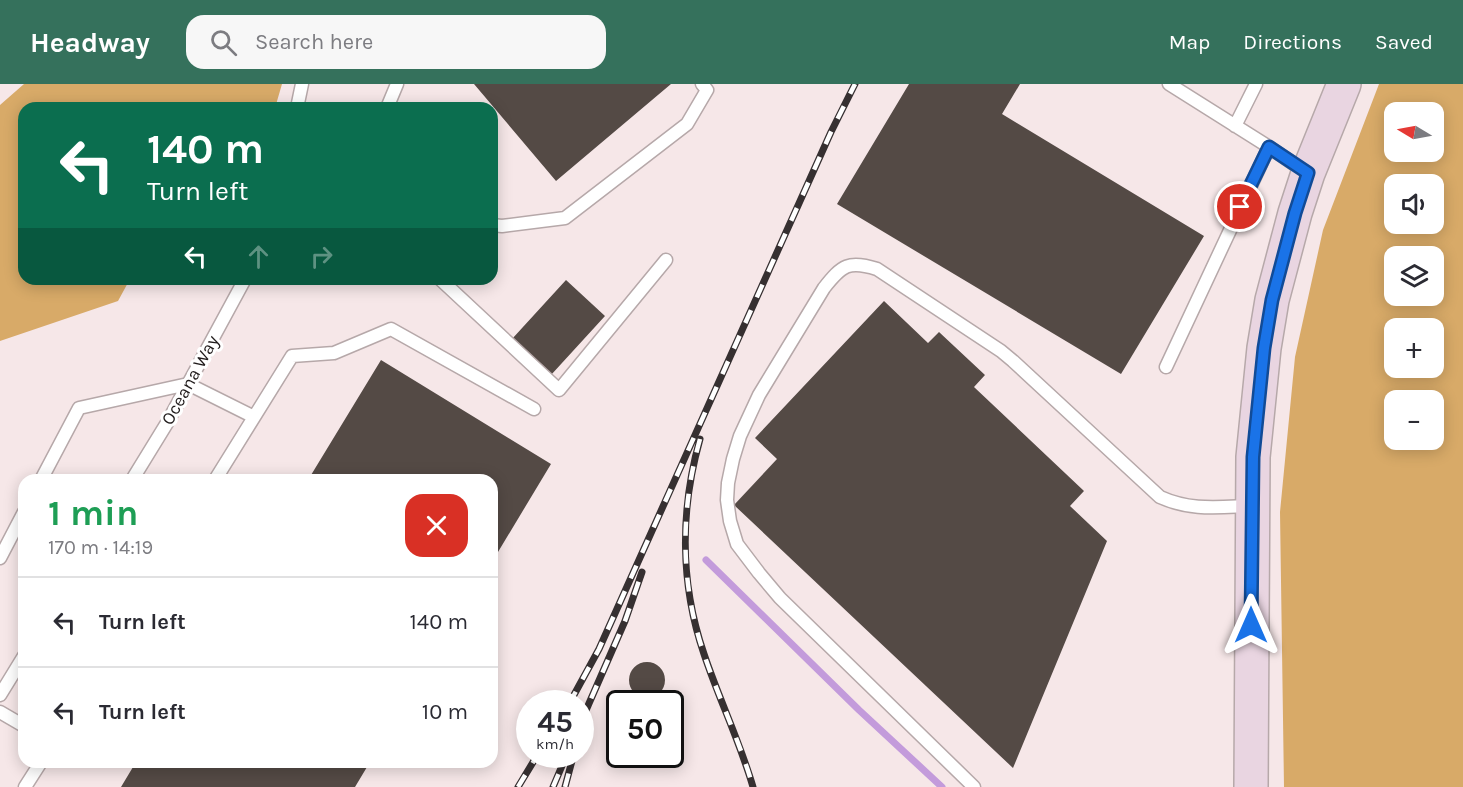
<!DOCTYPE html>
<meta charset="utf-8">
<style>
:root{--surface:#fff;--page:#f7f7f7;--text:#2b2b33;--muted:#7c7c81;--line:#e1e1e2;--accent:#35715c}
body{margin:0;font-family:Karla,sans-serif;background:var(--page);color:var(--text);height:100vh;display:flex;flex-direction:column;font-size:22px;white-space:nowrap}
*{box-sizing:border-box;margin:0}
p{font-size:20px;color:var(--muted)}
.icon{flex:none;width:33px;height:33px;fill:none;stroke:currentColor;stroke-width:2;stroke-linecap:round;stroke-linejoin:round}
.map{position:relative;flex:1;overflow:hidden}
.panel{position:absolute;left:18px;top:390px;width:480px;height:294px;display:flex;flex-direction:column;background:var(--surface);border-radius:18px;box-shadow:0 3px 15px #0003}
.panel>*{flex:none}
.banner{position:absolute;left:18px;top:18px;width:480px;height:183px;border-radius:18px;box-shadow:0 3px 15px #0003;background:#0b6e4f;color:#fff;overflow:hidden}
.needle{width:39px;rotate:280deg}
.buttons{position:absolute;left:1384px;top:18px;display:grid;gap:12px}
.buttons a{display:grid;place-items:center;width:60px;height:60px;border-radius:12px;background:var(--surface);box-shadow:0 3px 15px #0003;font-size:30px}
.speed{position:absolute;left:516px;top:606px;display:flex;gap:12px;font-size:30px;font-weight:700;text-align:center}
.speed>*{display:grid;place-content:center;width:78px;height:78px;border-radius:50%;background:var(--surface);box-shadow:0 3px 15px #0003;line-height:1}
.speed small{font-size:15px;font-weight:400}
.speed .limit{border:3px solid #111;border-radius:9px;background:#fff;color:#111}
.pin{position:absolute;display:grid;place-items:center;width:51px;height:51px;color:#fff;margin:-26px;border:3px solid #fff;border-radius:50%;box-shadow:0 2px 6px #0007}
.me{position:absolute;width:66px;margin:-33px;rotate:0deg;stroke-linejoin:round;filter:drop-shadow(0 0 4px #0008)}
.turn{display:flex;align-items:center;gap:21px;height:126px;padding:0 30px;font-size:27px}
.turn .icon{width:78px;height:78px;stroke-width:2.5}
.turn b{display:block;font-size:42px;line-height:51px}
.lanes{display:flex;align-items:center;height:57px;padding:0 30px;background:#0003;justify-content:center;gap:30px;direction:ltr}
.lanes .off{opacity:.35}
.round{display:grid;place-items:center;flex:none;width:63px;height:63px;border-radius:18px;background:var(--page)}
.headline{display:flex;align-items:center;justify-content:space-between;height:102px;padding:0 30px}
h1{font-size:36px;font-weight:700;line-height:45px;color:#1e9e55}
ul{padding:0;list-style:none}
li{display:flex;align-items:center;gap:18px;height:90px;padding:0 30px;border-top:2px solid var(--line)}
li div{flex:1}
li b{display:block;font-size:22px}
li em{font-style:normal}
header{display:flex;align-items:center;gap:36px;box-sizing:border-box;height:84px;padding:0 30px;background:var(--accent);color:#fff}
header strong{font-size:28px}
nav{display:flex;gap:33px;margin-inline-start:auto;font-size:21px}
.search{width:420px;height:54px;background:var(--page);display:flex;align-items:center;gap:15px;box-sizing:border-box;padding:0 21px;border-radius:18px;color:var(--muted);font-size:22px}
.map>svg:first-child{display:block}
.forest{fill:#d8aa68;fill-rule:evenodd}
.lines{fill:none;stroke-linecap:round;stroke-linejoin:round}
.stream{stroke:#c39bdb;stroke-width:7}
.building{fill:#544a45}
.service-casing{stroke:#b6a8a9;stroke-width:15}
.secondary-casing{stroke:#b6a8a9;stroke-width:36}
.service{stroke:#fff;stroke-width:12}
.secondary{stroke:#e9d5e1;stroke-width:33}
.rail-casing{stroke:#363031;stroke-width:7}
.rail{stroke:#fff;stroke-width:4.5;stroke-dasharray:14;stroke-linecap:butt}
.route-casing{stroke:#114b97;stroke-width:15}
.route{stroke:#1a73e8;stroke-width:10}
.labels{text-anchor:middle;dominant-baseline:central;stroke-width:6;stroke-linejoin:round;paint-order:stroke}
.street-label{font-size:18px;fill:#211c1c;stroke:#fff}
</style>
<header>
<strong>Headway</strong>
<div class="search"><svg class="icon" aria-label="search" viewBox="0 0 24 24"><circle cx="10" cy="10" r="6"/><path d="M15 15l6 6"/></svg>Search here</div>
<nav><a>Map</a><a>Directions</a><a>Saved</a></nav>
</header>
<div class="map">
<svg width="1463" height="703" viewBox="0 0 1463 703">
<rect width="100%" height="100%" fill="#f6e7e8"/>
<path class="forest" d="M24,0H282L275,24H24V195H130L118,217L0,257V21Z
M1379,0H1463V703H1284L1280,428L1295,273L1323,146ZM1395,28H1434V68H1395ZM1395,100H1434V140H1395ZM1395,172H1434V212H1395ZM1395,244H1434V284H1395ZM1395,316H1434V356H1395Z"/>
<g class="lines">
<path class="stream" d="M706,476L859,626L942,703"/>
</g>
<path class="building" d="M474,0H671L556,97Z
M909,0H1020L1002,30L1204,152L1121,290L837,120Z
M566,196L605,232L551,291L512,255Z
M884,217L928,259L939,248L985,291L974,303L1084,407L1070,422L1107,457L1013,684L734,421L777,375L755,354Z
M381,276L551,380L492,478V396H308Z
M629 596a18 18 0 1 1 36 0a18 18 0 1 1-36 0Z
M626,610L642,620H620Z
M136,678H370L355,703H121Z"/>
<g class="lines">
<g class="service-casing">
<path id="service" d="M1169,0L1269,63L1307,89
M297,24L302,0
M387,24L397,0
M1235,42L1256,0
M492,141L502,142L565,134L687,40L707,6L702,0
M440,195L559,306L666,176
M1166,283L1269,63
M41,396L79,324L188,300L254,333
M132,396L167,339L245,195
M215,396L292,272L334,269L391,245L534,325
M0,474L24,428
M0,611L24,572
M0,628L24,642
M25,703L41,678
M974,703L780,514L759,489L737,460L730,437L727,416L728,399L733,375L740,352L759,311L824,204C842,181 849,176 877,185L1001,267L1013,277L1160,413C1191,427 1218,423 1251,422"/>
</g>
<g class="secondary-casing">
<path id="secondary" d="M1251,703L1253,373L1264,264L1272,216L1295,129L1308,89L1344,0"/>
</g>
<use href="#service" class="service"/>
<use href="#secondary" class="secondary"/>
<g class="rail-casing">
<path id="rail" d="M700,355C680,426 680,500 704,570C719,615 740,658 753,703
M569,620L599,565L831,48L855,0
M580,640L625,537L642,488
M518,703L538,670
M553,703L567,670
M565,703L573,673"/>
</g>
<use href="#rail" class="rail"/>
</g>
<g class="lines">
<g class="route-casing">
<path id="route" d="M1240,123L1269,63L1308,89L1295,129L1272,216L1264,264L1253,373L1251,541"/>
</g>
<use href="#route" class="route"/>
</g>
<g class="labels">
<g class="street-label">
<text transform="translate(190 296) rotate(-61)">Oceana Way</text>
</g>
</g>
</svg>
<div class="buttons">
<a><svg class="needle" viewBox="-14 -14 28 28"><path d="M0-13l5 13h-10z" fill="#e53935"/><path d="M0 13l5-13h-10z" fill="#7c7c81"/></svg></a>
<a><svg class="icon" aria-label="sound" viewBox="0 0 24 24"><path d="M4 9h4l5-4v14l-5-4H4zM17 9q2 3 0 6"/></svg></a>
<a><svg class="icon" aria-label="layers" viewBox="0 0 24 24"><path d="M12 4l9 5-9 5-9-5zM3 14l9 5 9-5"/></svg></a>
<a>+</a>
<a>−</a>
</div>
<div class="speed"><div>45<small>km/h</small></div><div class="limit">50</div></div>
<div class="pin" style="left:1240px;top:123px;background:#d93025"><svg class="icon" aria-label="arrive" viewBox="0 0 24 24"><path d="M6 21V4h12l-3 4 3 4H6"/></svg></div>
<svg class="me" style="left:1251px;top:541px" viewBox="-20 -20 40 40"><path d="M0-17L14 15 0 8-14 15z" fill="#1a73e8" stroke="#fff" stroke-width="4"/></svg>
<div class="banner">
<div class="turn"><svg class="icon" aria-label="left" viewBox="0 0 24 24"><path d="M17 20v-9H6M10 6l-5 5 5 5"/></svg><div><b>140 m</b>Turn left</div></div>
<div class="lanes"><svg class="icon" aria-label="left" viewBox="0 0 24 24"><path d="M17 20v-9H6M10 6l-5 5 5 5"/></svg><svg class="icon off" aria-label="ahead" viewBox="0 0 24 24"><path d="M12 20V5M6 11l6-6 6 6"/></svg><svg class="icon off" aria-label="right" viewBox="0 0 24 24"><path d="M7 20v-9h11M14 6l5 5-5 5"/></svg></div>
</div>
<section class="panel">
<div class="headline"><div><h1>1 min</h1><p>170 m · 14:19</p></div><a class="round" style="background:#d93025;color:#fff"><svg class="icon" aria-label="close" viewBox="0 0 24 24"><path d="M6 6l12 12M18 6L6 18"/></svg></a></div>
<ul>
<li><svg class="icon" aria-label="left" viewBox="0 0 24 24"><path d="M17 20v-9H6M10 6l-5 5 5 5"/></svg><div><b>Turn left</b></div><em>140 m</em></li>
<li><svg class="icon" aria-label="left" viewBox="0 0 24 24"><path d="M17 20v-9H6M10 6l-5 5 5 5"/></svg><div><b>Turn left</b></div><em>10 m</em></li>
</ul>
</section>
</div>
